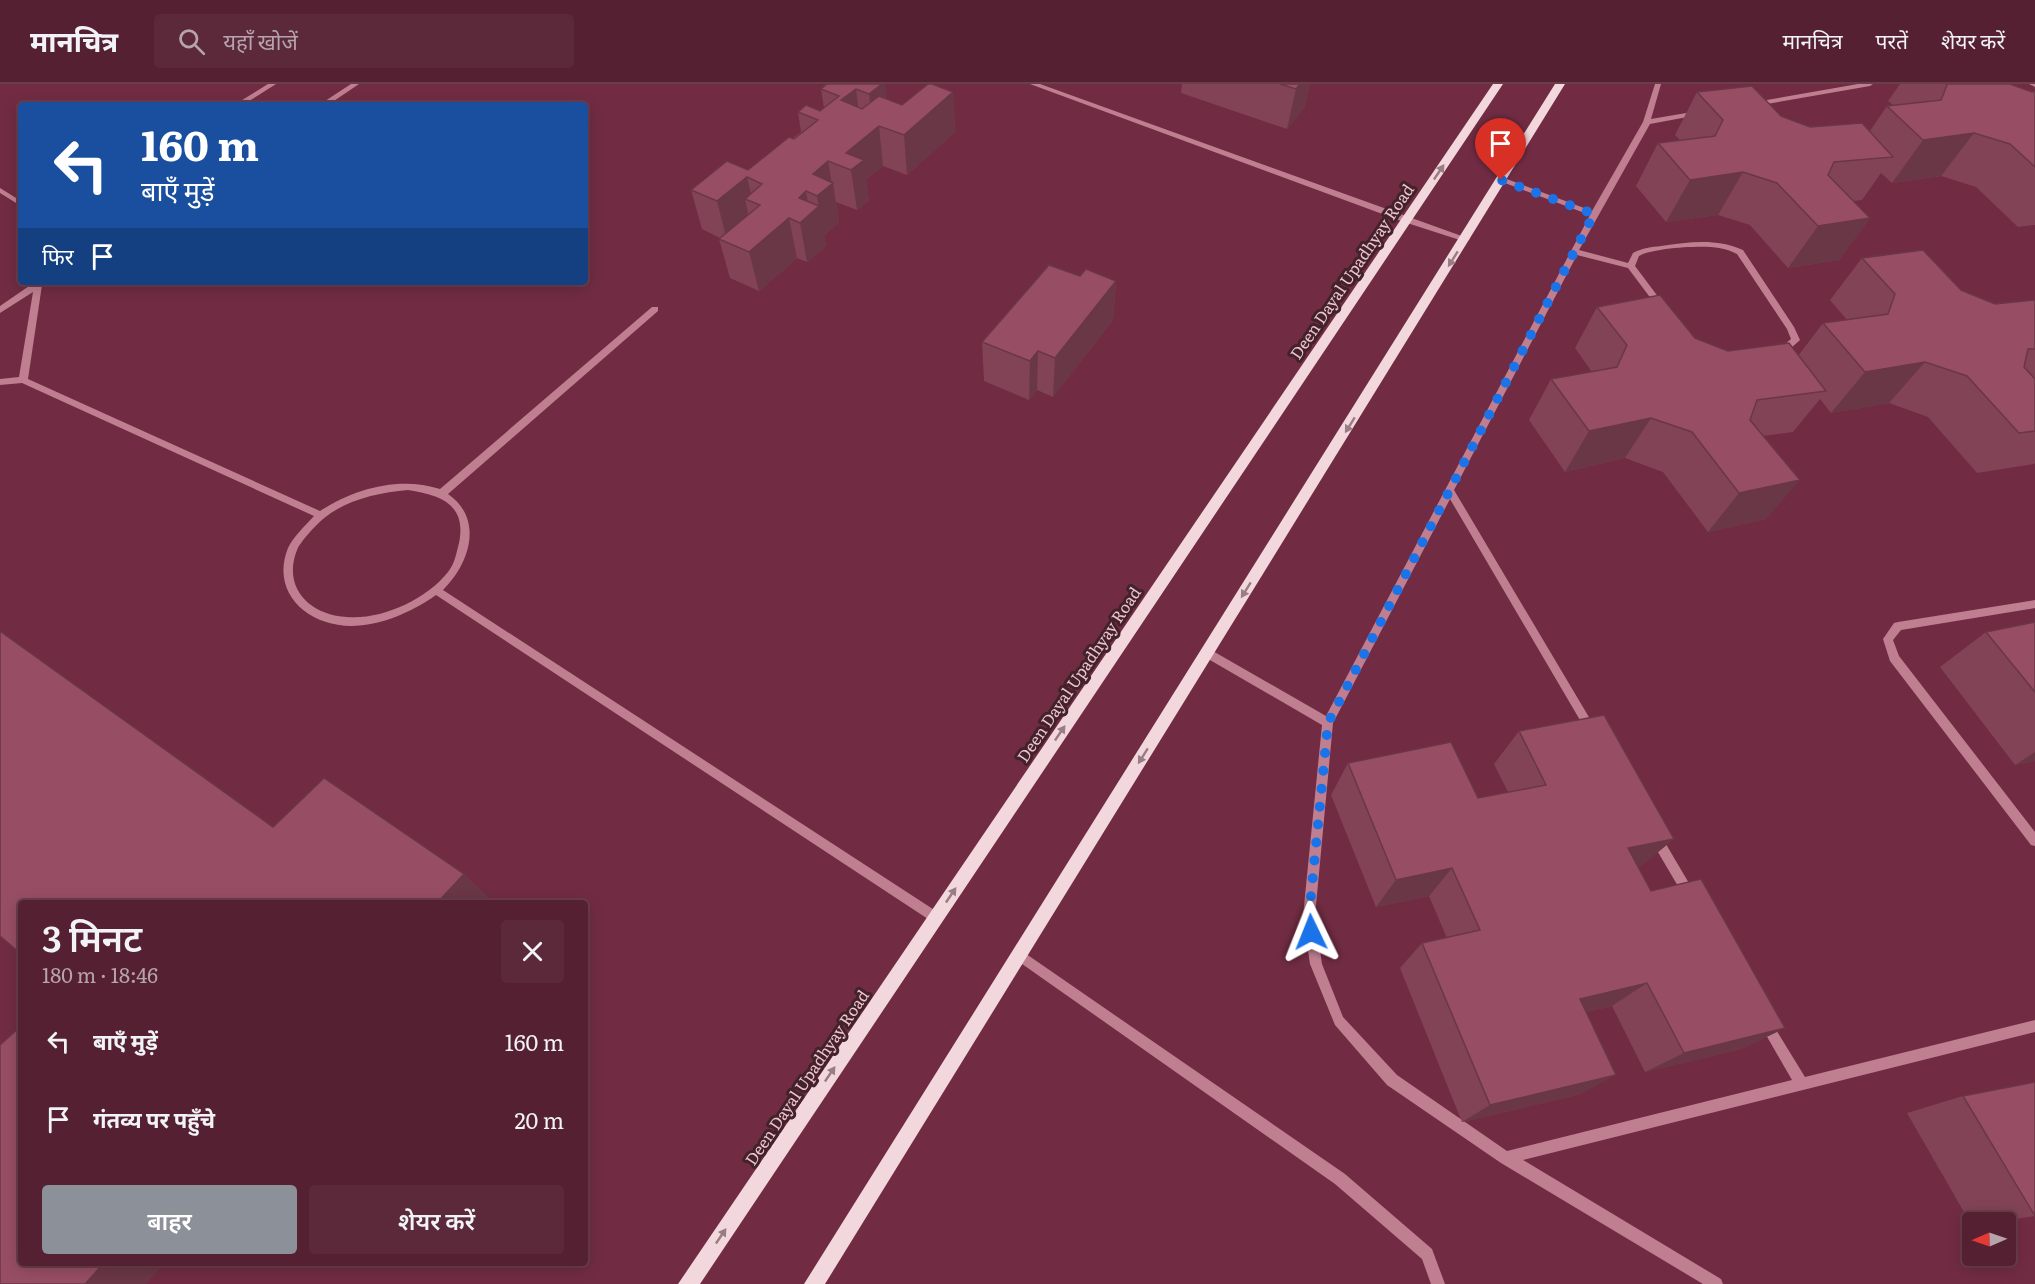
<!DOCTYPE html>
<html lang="hi">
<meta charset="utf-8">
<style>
:root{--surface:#552132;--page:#5b293a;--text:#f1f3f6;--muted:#b6a3ac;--line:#6b3e4d;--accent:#8c9099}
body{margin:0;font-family:Literata,"Noto Sans Devanagari",serif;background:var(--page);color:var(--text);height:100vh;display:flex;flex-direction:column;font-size:22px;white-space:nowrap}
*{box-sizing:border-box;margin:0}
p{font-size:20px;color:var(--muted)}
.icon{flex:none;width:33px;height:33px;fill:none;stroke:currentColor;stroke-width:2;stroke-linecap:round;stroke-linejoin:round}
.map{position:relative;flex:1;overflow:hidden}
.panel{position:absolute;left:18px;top:816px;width:570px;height:366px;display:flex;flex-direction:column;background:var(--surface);border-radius:6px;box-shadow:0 3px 15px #0003,0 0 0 2px var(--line)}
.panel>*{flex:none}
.top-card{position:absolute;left:18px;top:18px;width:570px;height:183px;border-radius:6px;box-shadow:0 3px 15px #0003,0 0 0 2px var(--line);background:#1a4fa0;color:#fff;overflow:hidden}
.needle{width:39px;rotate:268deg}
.fabs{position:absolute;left:1962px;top:1128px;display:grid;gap:12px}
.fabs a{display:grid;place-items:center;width:54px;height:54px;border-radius:6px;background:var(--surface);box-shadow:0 3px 15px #0003,0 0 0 2px var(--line);font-size:30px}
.pin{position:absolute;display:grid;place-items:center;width:51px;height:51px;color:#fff;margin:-62px -26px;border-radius:50% 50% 50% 0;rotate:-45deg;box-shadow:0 0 6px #0007}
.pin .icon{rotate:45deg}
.me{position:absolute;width:66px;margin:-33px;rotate:358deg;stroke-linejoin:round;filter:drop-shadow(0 0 4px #0008)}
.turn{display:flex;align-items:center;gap:21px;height:126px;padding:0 24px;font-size:27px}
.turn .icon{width:78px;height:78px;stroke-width:2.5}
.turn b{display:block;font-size:42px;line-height:51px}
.then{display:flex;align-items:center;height:57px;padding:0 24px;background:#0003;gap:12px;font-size:22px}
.round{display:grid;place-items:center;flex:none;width:63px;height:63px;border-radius:6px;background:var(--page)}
.summary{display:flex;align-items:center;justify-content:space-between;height:102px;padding:0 24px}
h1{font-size:36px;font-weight:600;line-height:45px}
.button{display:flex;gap:12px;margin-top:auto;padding:12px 24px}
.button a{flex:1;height:69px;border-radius:6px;background:var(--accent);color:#fff;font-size:24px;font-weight:600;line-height:69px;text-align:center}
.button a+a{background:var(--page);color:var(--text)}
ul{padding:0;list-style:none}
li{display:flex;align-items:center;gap:18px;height:78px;padding:0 24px}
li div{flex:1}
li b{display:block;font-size:22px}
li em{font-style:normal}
header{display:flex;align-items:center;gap:36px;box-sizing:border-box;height:84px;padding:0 30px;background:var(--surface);border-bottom:2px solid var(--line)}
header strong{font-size:28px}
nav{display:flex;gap:33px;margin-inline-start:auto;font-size:21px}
.search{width:420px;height:54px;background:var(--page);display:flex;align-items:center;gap:15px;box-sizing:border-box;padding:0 21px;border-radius:6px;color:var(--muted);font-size:22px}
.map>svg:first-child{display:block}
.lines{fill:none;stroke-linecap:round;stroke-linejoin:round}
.minor{fill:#bf7f90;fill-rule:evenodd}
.major{fill:#f2d7dd;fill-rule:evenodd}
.wall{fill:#824356}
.shaded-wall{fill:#6a3746}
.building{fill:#974e64;stroke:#6a3746;stroke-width:1.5}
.oneway{fill:#9a7c84}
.route{stroke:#1a73e8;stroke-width:10;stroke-dasharray:0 18}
.labels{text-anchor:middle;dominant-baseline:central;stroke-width:6;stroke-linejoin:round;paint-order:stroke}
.street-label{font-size:16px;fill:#efc4ce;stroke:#42222b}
</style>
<header>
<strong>मानचित्र</strong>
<div class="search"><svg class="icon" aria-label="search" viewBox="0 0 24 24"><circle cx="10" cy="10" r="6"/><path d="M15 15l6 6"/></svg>यहाँ खोजें</div>
<nav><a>मानचित्र</a><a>परतें</a><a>शेयर करें</a></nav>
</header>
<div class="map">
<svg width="2035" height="1200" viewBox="0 0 2035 1200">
<rect width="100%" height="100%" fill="#712c43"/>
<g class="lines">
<path class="minor" d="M268,0H276L243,21H234Z
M351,0H359L328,21H319Z
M1030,0H1040L1470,155L1466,158L1404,138Z
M1655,0H1661L1651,35L1698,27L1702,29L1698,31L1650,40L1579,166L1628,179L1633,169C1642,164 1652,163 1661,162C1690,158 1716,154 1743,166L1794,243L1800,256L1791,264L1775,266V262L1785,260L1791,255L1787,245L1737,170C1731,167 1726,165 1719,164C1702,161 1653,164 1639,172L1635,182L1665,222L1661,225L1658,224L1628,184L1577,171L1454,406L1596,645L1595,648L1591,650L1587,648L1450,415L1333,639L1315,832L1322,880L1343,933L1397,991L1507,1067L1792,996L1762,944L1760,940L1762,936L1766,934L1770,936L1805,993L2035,936V948L1523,1076L1721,1195L1723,1200H1703L1501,1079L1387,1001L1335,941L1310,880L1303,832L1322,641L1203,572L1202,569L1203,566H1211L1326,632L1590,131L1497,96L1504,94L1592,127L1643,38Z
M1858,0H1873L1870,2L1755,22L1751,20L1755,18Z
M2029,0H2035V3Z
M0,104L21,117V122L0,109Z
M35,198H45L42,201L28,295L320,427C355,404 400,392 440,405L652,223H658V227L448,410C484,435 470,479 443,506L939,829L941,833L939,837L935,839L931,837L436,511C412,528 380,542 351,542C308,542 270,509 288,464C293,453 305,442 314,432L22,299L0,301V295L19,293L33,208L0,229V222ZM408,406C440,411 467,420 459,459C456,470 455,479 448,488C426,516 381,536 347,533C310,531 282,504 297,466C300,458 316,441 323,435C347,415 378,409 408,406Z
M2035,516V524L1901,546L1893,556L1899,572L2035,748V762L2031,761L1890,577L1883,555L1894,539L1898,538Z
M1656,749L1660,750L1693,806L1695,810L1693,814L1689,816L1685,814L1652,758L1650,754L1652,750Z
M1019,865L1345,1090L1432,1165L1445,1200H1431L1422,1175L1335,1100L1015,875L1013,871L1015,867Z"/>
<path class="major" d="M1493,0H1503L700,1200H678Z
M1555,0H1565L825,1200H804Z"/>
</g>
<path class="wall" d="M885,0L886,15L902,21L953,8L955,48L907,91L883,82L866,96L869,116L857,126L836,118L839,138L824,152L826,162L807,178L797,174L759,207L730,194L719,155L720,154L702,145L691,106L748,86L801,48L798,28L820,27L824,24L821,5Z
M1182,0H1310L1304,24L1287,45L1181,9Z
M1900,0H2010L2032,8L2035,7V141L2018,143L1976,103L1941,92L1892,99L1881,89L1862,116L1853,117L1870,134L1839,176L1788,184L1750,141L1718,131L1666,138L1636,102L1658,59L1680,56L1675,51L1697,8L1781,32L1810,43L1870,47L1887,22L1893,21L1888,17Z
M1862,174L1961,206L1995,220L2035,216V379L2034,380L1977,389L1928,333L1889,319L1831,329L1820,315L1793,348L1763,352L1766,435L1708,448L1663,388L1625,374L1565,388L1529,336L1551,295L1592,288L1575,264L1597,223L1695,254L1728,267L1798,272L1823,239L1847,236L1830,216Z
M1080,192L1116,197L1113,236L1053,313L1037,306L1029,316L984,297L982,258Z
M2035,538V677L2015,681L1940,583L1986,548Z
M1519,647L1674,755L1638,784L1651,807L1785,944L1741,965L1645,988L1612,922L1586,928L1581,1010L1462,1038L1400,884L1422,859L1447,854L1429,812L1376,823L1331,711L1348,679L1478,714L1508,708L1494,680Z
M1963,1012L2035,1132L1995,1138H1972V1142L1907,1029Z"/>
<path class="shaded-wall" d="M868,0H885L889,38L879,42L883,82L866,96L869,116L857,126L851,86L846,69L873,46Z
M1300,0H1310L1304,24L1287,45L1296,5Z
M856,5L861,45L841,16Z
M953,8L955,48L907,91L904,51Z
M1974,49L1941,92L1892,99L1923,56Z
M828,77L832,100L833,99L839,138L824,152L813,90Z
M1743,88L1718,131L1666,138L1690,96Z
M747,93L753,118L745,115L750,138L727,157L717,117Z
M806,107L810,130L819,122L826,162L807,178L800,139L799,114Z
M789,134L797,174L759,207L749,168Z
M1870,134L1839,176L1788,184L1818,142Z
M1116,197L1113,236L1053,313L1055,274Z
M1038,267L1037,306L1029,316L1030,277Z
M1925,278L1889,319L1831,329L1865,288Z
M1651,334L1625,374L1565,388L1589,347Z
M1800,396L1766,435L1708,448L1739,409Z
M2035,668V677L2015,681Z
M1674,755L1640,783L1596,793L1628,764Z
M1452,784L1429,812L1376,823L1396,796Z
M464,790L491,815L488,819H437Z
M1647,899L1612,922L1548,937L1580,915Z
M1785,944L1741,965L1645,988L1684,969Z
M1616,991L1581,1010L1462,1038L1490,1021Z
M104,1179H165L146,1200H85Z"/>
<path class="building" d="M827,0H882L869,10L856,5L841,16L862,25L879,12L902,21L928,0H932L953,8L904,51L879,42L846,69L864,76L851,86L828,77L813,90L833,99L817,112L806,107L799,114L819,122L800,139L789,134L749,168L719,155L760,121L745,115L762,100L747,93L717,117L691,106L727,77L748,86L789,53L794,55L818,36L798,28L806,21L820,27L839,12L821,5Z
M1280,0H1300L1296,5Z
M1946,0H2010L2032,8L2035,7V83L2010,60L1974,49L1923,56L1887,22L1941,16L1947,1Z
M1752,2L1781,32L1810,43L1862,39L1893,73L1834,78L1828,91L1870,134L1818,142L1777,99L1743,88L1690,96L1658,59L1715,52L1723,36L1697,8Z
M1923,166L1961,206L1995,220L2035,216V265H2028L2024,283L2035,295V347L2019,349L1967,292L1925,278L1865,288L1823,239L1888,230L1895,210L1862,174Z
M1049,181L1080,192L1086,185L1116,197L1055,274L1038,267L1030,277L982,258Z
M1660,211L1695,254L1728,267L1789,259L1826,307L1757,316L1750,336L1800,396L1739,409L1692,348L1651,334L1589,347L1551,295L1617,283L1627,261L1597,223Z
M2035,538V608L1986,548Z
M0,547L273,743L324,694L464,790L437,819H21V870L0,852Z
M1604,631L1674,755L1628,764L1651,807L1701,795L1785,944L1684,969L1647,899L1580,915L1616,991L1490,1021L1422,859L1480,846L1452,784L1396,796L1348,679L1451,658L1478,714L1546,701L1519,647Z
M21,942V1179H104L85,1200H0V961Z
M2035,998V1132L1963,1012Z"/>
<defs><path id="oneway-solid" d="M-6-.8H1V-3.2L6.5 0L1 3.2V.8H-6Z" transform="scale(1.5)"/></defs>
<g class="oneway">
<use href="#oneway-solid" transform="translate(1439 88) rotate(-56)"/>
<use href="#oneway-solid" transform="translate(1453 175) rotate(122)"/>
<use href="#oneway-solid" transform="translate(1350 341) rotate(122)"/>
<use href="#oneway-solid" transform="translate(1246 506) rotate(122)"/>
<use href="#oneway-solid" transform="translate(1060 649) rotate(-56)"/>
<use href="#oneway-solid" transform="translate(1143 672) rotate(122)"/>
<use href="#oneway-solid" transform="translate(951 811) rotate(-56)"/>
<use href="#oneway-solid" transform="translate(830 990) rotate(-56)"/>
<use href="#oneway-solid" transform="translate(721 1152) rotate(-56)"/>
</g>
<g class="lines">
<path class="route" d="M1311,848L1309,832L1328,639L1594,130L1501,96"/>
</g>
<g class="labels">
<g class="street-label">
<text transform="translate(1351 187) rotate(-56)">Deen Dayal Upadhyay Road</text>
<text transform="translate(1078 590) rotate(-56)">Deen Dayal Upadhyay Road</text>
<text transform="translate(806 993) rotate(-56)">Deen Dayal Upadhyay Road</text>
</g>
</g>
</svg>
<div class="fabs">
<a><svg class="needle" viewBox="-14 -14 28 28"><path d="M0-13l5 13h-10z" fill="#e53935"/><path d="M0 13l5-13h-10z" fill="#b6a3ac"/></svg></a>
</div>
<div class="pin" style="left:1501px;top:96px;background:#d93025"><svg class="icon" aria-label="arrive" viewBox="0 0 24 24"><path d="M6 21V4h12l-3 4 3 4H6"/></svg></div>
<svg class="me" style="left:1311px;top:848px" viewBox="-20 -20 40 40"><path d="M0-17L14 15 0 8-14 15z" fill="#1a73e8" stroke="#fff" stroke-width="4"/></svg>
<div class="top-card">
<div class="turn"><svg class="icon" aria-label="left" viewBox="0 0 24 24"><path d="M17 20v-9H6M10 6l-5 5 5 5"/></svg><div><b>160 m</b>बाएँ मुड़ें</div></div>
<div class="then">फिर<svg class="icon" aria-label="arrive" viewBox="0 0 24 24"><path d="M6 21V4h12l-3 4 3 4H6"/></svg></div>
</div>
<section class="panel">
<div class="summary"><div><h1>3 मिनट</h1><p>180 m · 18:46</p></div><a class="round"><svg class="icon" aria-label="close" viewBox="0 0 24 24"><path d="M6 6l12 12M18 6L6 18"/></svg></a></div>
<ul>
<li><svg class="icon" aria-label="left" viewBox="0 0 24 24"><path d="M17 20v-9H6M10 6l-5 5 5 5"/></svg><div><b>बाएँ मुड़ें</b></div><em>160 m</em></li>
<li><svg class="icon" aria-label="arrive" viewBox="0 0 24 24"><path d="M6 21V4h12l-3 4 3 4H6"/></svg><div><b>गंतव्य पर पहुँचे</b></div><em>20 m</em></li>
</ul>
<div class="button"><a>बाहर</a><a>शेयर करें</a></div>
</section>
</div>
